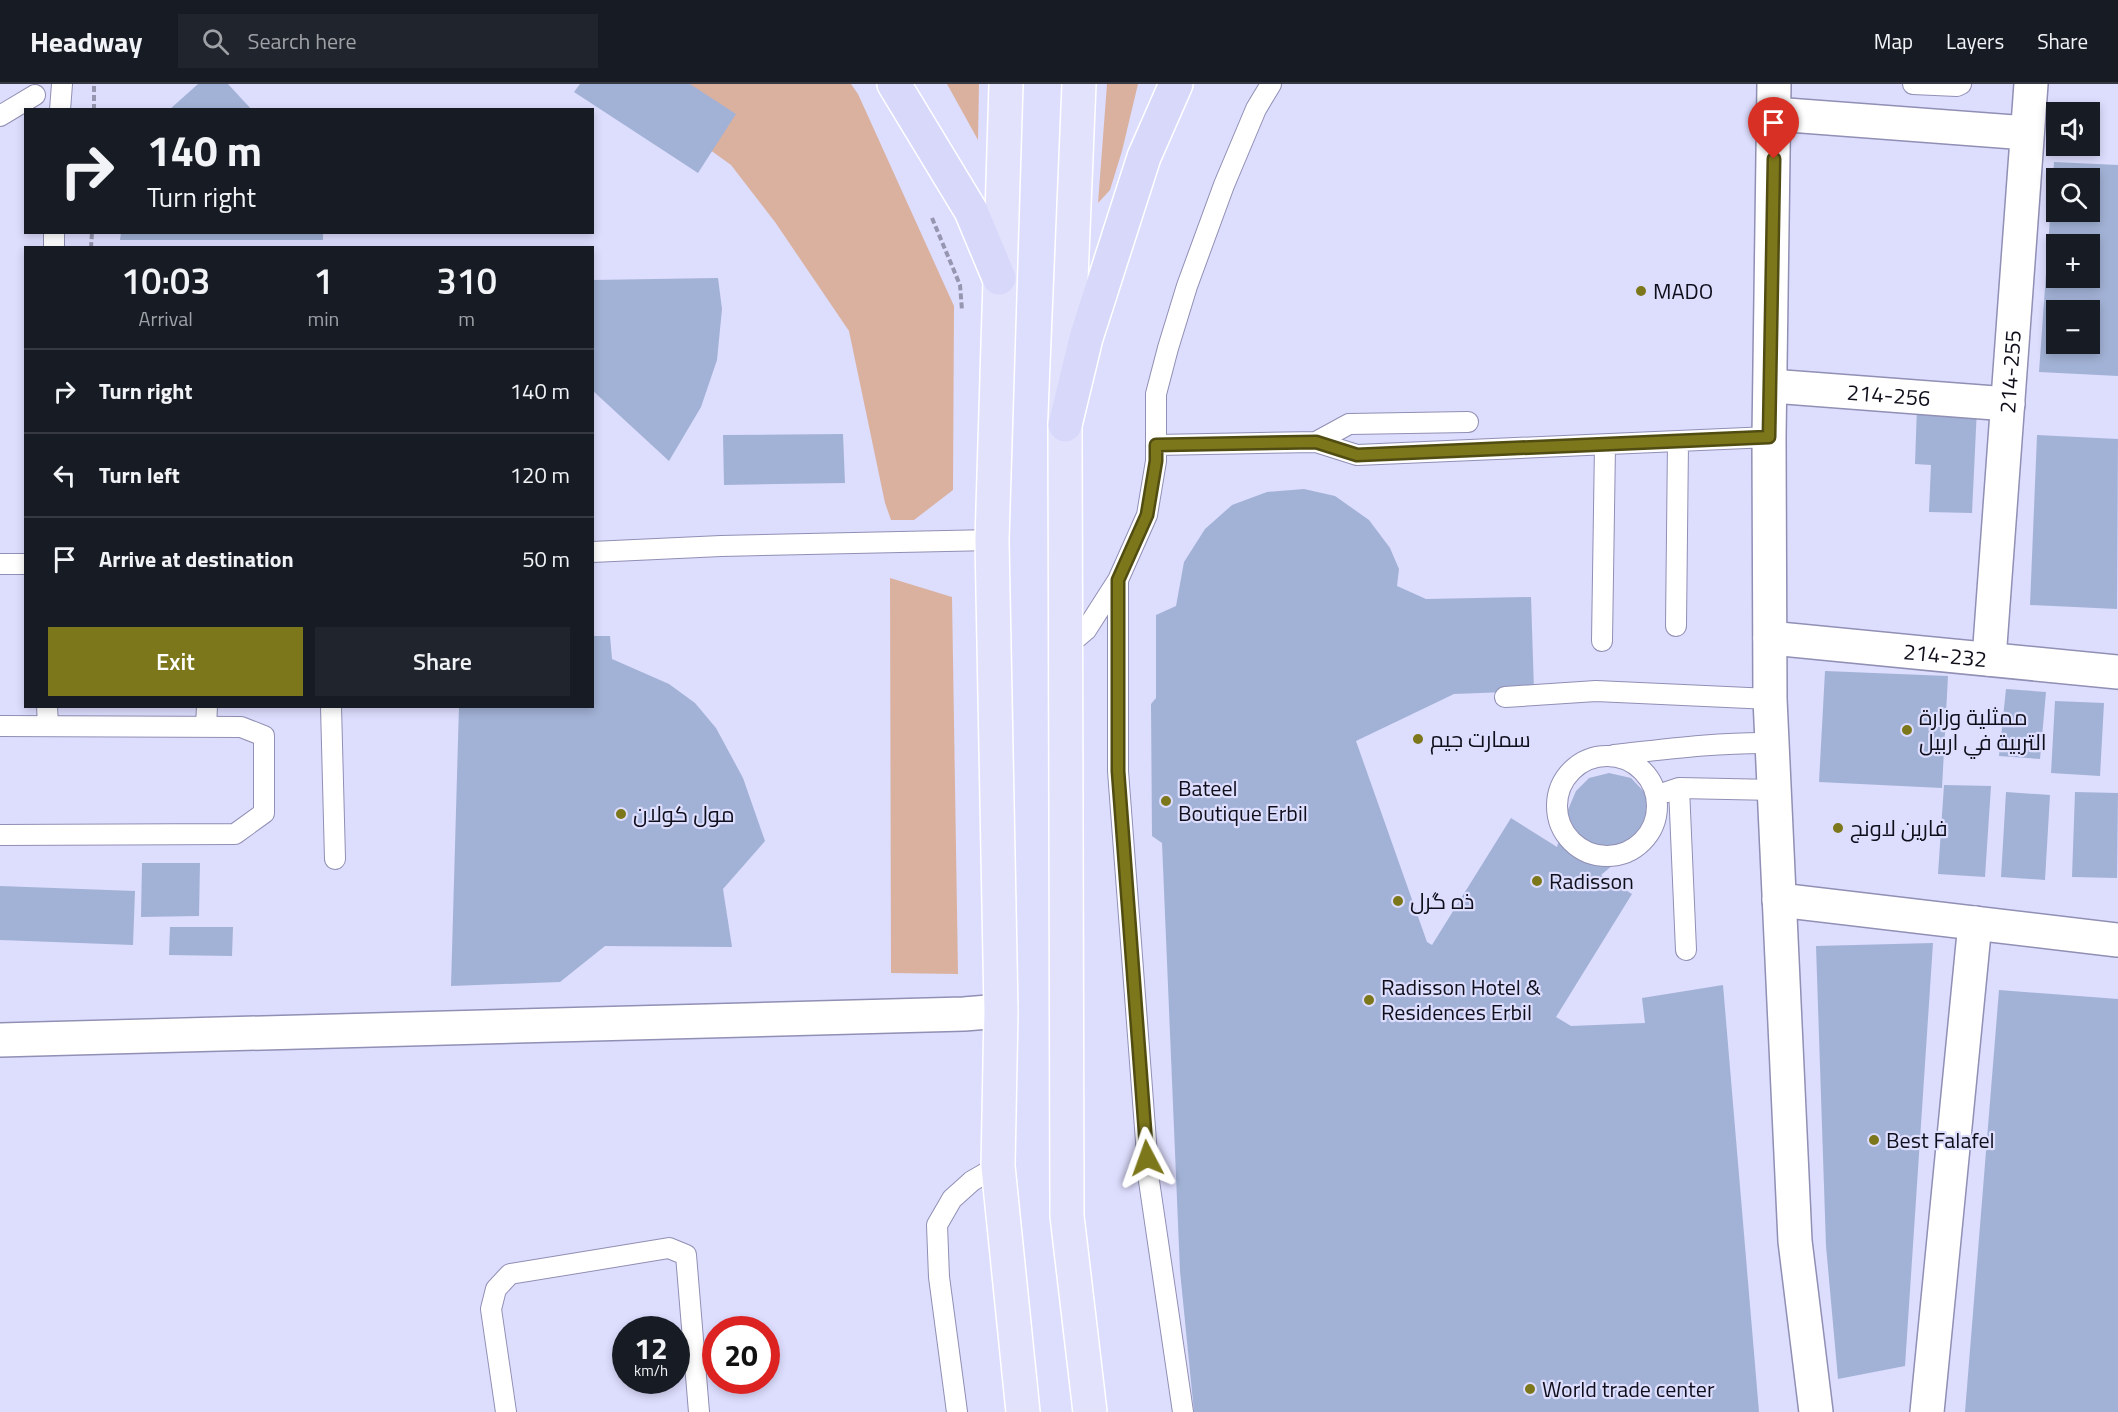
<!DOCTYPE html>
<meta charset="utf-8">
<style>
:root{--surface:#171b24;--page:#20242c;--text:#f1f3f6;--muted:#9ea1a6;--line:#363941;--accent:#7d771b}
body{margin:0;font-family:"Titillium Web",Cairo,sans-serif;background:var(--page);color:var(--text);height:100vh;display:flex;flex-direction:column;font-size:22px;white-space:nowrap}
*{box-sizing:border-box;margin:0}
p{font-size:20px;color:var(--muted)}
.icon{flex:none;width:33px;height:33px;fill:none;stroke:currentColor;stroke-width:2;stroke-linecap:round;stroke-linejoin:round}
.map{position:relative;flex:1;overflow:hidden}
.side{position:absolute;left:24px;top:162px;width:570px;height:462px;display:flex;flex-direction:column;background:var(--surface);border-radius:0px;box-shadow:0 3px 9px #0003}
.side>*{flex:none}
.guide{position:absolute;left:24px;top:24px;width:570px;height:126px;border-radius:0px;box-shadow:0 3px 9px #0003;background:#171b24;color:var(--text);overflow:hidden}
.controls{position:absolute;left:2046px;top:18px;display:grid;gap:12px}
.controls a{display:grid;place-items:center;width:54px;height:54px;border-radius:0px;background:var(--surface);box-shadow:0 3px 9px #0003;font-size:30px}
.speed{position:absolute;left:612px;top:1232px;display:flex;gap:12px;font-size:30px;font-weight:700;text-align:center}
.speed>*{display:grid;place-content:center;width:78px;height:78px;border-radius:50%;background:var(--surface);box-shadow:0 3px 9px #0003;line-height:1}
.speed small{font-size:15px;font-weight:400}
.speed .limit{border:9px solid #d22;background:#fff;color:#111}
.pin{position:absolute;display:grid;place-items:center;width:51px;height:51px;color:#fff;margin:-62px -26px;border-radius:50% 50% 50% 0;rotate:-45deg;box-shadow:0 0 6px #0007}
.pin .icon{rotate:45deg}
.me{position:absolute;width:66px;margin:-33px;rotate:356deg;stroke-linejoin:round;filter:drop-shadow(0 0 4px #0008)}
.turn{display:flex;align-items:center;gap:21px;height:126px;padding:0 24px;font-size:27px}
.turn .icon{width:78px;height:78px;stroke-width:2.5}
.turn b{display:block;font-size:42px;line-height:51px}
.eta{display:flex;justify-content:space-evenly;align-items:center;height:102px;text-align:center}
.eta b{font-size:36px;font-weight:600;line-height:42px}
.action{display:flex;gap:12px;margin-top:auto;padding:12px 24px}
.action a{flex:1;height:69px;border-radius:0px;background:var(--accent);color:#fff;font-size:24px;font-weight:600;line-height:69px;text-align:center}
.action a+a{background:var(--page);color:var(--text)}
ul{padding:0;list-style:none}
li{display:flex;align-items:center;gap:18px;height:84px;padding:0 24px;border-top:2px solid var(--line)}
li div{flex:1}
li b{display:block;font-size:22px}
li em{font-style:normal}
header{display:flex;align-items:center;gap:36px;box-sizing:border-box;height:84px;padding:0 30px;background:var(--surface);border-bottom:2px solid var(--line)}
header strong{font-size:28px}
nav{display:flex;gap:33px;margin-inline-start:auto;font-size:21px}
.search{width:420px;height:54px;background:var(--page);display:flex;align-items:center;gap:15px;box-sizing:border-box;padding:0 21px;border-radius:0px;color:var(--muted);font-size:22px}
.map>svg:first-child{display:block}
.green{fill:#dab19f}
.building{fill:#a2b2d6;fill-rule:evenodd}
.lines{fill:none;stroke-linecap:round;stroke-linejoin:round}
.service-casing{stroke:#908fb4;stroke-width:22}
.minor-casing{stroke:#908fb4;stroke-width:36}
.tertiary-casing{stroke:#908fb4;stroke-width:36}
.primary-casing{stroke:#fff;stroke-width:36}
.trunk-casing{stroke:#fff;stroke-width:36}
.path{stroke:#9696b0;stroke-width:4;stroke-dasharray:6 3;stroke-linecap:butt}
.service{stroke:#fff;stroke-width:20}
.minor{stroke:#fff;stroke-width:33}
.tertiary{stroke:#fff;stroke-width:33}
.primary{stroke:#e2e2fc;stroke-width:33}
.trunk{stroke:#d8d8fb;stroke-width:33}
.route-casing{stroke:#514d12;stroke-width:15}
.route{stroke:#7d771b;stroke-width:10}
.poi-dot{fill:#7d771b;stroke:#ddddfe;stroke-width:2}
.labels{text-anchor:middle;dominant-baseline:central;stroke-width:4.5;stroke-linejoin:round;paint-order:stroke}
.poi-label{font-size:22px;fill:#0f0f1c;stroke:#ddddfe;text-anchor:start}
.street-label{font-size:22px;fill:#0f0f1c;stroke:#ddddfe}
</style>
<header>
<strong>Headway</strong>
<div class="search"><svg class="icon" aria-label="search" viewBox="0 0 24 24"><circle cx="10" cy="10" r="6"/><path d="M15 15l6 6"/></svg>Search here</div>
<nav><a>Map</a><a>Layers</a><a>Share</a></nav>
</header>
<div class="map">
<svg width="2118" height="1328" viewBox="0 0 2118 1328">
<rect width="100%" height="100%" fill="#ddddfe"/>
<path class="green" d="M614,0H851L858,10L954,222L953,406L914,436H891L885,419L849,247L775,138L731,81L644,18Z
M947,0H979L978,56Z
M1107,0H1138L1122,67L1110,106L1098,119Z
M890,494L952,513L958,890L891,889Z"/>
<path class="building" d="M198,0H228L252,26H169Z
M580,0H690L736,30L698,89L574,8Z
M2054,78L2118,81V292L2039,288ZM2056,94H2090V128H2056ZM2056,160H2090V194H2056ZM2056,226H2090V260H2056Z
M121,148H323V156H120Z
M718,194L722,225L717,276L701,323L669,377L592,306V196Z
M1917,322L1977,324L1972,429L1929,428L1931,381L1915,380Z
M843,350L845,399L724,401L723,351Z
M2037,351L2118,355L2117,525L2030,521Z
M1304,405L1335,412L1369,436L1390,464L1399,485L1397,502L1426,515L1531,513L1534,607L1454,610L1356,657L1427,858L1432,861L1511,734L1557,763L1567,728L1576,707L1589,694L1609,689L1631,694L1647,711L1651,731L1642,757L1601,791L1632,810L1556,933L1571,942L1645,939L1642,914L1723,901L1759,1328H1194L1180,1187L1162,759L1152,752L1151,620L1156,614V531L1176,522L1184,478L1205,445L1232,421L1267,408Z
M592,552H610L612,575L669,600L695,619L716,644L743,694L765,757L723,805L732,863L605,862L560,898L451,902L459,622H592Z
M1825,587L1948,592L1942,704L1819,698Z
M2006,605L2046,608L2040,675L1999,672Z
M2055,617L2104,619L2100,692L2051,689Z
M1944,701L1991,702L1985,793L1938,790Z
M2006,708L2050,711L2045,796L2001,793Z
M2075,708L2118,709L2117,794L2072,793Z
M142,779H200L199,832L141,833Z
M0,802L135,807L133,861L0,856Z
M170,843H233L232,872L169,871Z
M1933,859L1905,1282L1838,1295L1826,1162L1816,862Z
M1999,906L2118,915V1328H1965Z"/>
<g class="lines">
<g class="service-casing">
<path id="service" d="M1913,0L1957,2L1961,0
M60,26L62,0
M0,32L35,11
M54,164V148
M1316,358L1349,340L1468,338
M1156,361L1316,358L1357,371L1769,353
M592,468L721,462L992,456
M0,480H26
M1118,496V687L1149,1097L1183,1328
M1676,542L1678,358
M1602,557L1605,361
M1065,564L1086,546L1118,496L1147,431L1156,377V310L1168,264L1187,202L1224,101L1256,25L1271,0
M1505,613L1596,607L1770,615
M47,622L48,641
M331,622L335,775
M0,642L241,643L264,652V729L235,750L0,751
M206,643L207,622
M1614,671C1667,665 1720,658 1773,659
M1557 722a50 50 0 1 1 100 0a50 50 0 1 1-100 0Z
M1679,704L1686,866
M1667,708L1679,704L1775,706
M506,1328L491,1225L496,1205L510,1190L669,1164L686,1171L699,1328
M957,1328L939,1193L937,1141L952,1115L972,1097L998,1082"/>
</g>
<g class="minor-casing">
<g id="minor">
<path d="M1775,30L2027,49"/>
<path id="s1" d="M1771,302L2008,320"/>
<path id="s2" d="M1770,554L2118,588"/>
<path id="s3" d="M1989,575L2031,0"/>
<path d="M1779,816L2118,856"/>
<path d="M0,956L964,930L1001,927"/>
<path d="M1927,1328L1975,839"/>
</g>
</g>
<g class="tertiary-casing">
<path id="tertiary" d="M1774,0L1769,353L1770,615L1795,1157L1816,1328"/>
</g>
<g class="primary-casing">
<path id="primary" d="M1006,0L992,456L1001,927L998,1082L1023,1328
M1079,0L1065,341L1067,1132L1090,1328"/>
</g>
<g class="trunk-casing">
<path id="trunk" d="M894,0L971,127L999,194
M1065,341L1086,254L1144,73L1176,0"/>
</g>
<path class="path" d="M94,26V0
M932,134L960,201L962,226
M91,164L92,148"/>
<use href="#service" class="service"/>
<use href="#minor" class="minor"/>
<use href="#tertiary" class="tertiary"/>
<use href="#primary" class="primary"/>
<use href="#trunk" class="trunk"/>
</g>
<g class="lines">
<g class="route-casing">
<path id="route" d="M1147,1074L1118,687V496L1147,431L1156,377V361L1316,358L1357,371L1769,353L1774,75"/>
</g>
<use href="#route" class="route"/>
</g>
<g class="poi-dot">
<circle cx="1641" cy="207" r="6"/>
<circle cx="1907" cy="646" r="6"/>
<circle cx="1418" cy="655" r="6"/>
<circle cx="1166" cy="717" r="6"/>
<circle cx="621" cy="730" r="6"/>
<circle cx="1838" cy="744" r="6"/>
<circle cx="1537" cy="797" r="6"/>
<circle cx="1398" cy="817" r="6"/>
<circle cx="1369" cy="916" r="6"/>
<circle cx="1874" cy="1056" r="6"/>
<circle cx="1530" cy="1305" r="6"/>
</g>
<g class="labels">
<g class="poi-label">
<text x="1653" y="207">MADO</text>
<text x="1919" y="633">ممثلية وزارة<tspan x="1919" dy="25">التربية في اربيل</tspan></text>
<text x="1430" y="655">سمارت جیم</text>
<text x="1178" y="704">Bateel<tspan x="1178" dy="25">Boutique Erbil</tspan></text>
<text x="633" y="730">مول كولان</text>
<text x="1850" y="744">فارین لاونج</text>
<text x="1549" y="797">Radisson</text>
<text x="1410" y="817">ذه گرل</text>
<text x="1381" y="903">Radisson Hotel &amp;<tspan x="1381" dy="25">Residences Erbil</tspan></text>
<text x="1886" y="1056">Best Falafel</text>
<text x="1542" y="1305">World trade center</text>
</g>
<g class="street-label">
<text stroke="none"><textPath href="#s3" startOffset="288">214-255</textPath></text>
<text stroke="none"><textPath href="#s1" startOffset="118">214-256</textPath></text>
<text stroke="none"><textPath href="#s2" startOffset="176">214-232</textPath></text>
</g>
</g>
</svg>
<div class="controls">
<a><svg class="icon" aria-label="sound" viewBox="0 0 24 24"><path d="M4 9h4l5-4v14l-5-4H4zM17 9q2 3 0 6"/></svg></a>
<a><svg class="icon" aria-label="search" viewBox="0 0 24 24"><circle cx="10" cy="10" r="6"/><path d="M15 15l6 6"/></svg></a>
<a>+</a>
<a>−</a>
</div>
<div class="speed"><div>12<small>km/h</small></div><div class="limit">20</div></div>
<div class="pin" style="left:1774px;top:75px;background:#d93025"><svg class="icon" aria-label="arrive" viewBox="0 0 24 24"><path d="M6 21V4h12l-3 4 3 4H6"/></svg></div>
<svg class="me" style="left:1147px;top:1074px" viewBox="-20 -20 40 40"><path d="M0-17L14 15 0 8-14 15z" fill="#7d771b" stroke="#fff" stroke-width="4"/></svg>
<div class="guide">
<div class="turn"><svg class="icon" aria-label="right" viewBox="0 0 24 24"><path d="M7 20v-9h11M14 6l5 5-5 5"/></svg><div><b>140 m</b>Turn right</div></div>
</div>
<section class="side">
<div class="eta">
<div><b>10:03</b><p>Arrival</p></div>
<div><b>1</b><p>min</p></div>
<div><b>310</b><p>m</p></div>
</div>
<ul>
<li><svg class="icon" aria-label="right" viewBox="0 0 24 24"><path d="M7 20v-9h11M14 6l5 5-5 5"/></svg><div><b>Turn right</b></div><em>140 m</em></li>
<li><svg class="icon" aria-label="left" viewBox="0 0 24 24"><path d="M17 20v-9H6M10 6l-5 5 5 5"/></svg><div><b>Turn left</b></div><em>120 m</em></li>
<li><svg class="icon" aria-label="arrive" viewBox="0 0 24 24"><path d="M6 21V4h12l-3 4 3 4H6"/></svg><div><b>Arrive at destination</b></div><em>50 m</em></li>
</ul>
<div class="action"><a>Exit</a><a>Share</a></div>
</section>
</div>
